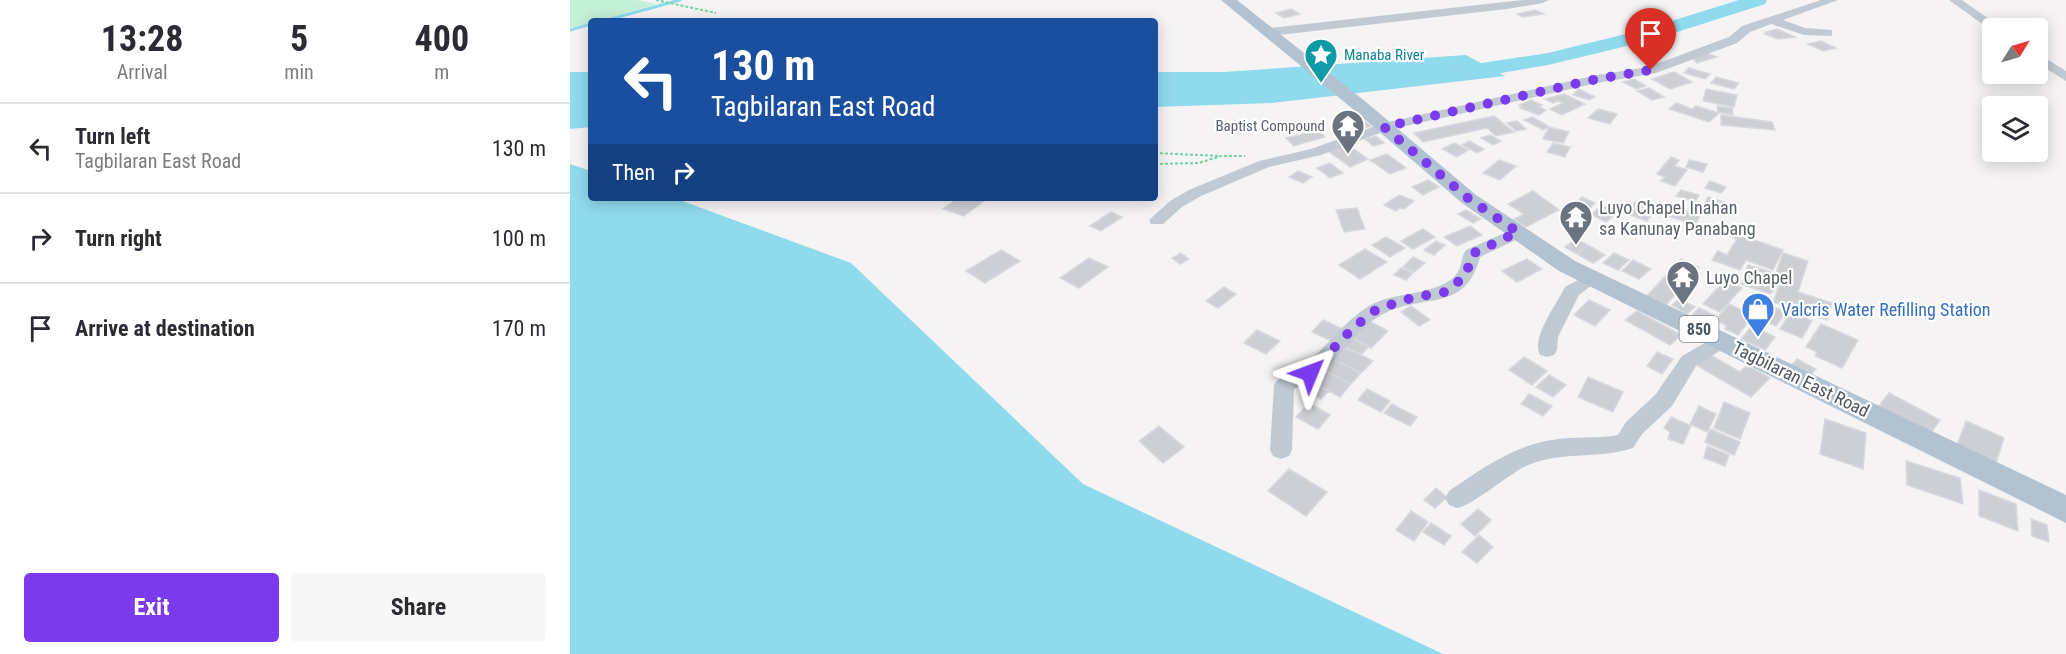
<!DOCTYPE html>
<style>
:root{--surface:#fff;--page:#f7f7f7;--text:#2b2b33;--muted:#7c7c81;--line:#e1e1e2;--accent:#7c3aed}
body{margin:0;font-family:"Roboto Condensed",sans-serif;background:var(--page);color:var(--text);height:100vh;display:flex;flex-direction:column;font-size:22px;white-space:nowrap}
*{box-sizing:border-box;margin:0}
p{font-size:20px;color:var(--muted)}
.icon{flex:none;width:33px;height:33px;fill:none;stroke:currentColor;stroke-width:2;stroke-linecap:round;stroke-linejoin:round}
.map{position:relative;flex:1;overflow:hidden}
.sheet{display:flex;flex-direction:column;background:var(--surface);width:570px}
.sheet>*{flex:none}
.banner{position:absolute;left:18px;top:18px;width:570px;height:183px;border-radius:6px;box-shadow:0 3px 15px #0003;background:#1a4fa0;color:#fff;overflow:hidden}
.needle{width:39px;rotate:53deg}
.fabs{position:absolute;left:1412px;top:18px;display:grid;gap:12px}
.fabs a{display:grid;place-items:center;width:66px;height:66px;border-radius:6px;background:var(--surface);box-shadow:0 3px 15px #0003;font-size:30px}
.pin{position:absolute;display:grid;place-items:center;width:51px;height:51px;color:#fff;margin:-62px -26px;border-radius:50% 50% 50% 0;rotate:-45deg;box-shadow:0 0 6px #0007}
.pin .icon{rotate:45deg}
.me{position:absolute;width:66px;margin:-33px;rotate:46deg;stroke-linejoin:round;filter:drop-shadow(0 0 4px #0008)}
.turn{display:flex;align-items:center;gap:21px;height:126px;padding:0 24px;font-size:27px}
.turn .icon{width:78px;height:78px;stroke-width:2.5}
.turn b{display:block;font-size:42px;line-height:51px}
.then{display:flex;align-items:center;height:57px;padding:0 24px;background:#0003;gap:12px;font-size:22px}
.eta{display:flex;justify-content:space-evenly;align-items:center;height:102px;text-align:center}
.eta b{font-size:36px;font-weight:700;line-height:42px}
.action{display:flex;gap:12px;margin-top:auto;padding:12px 24px}
.action a{flex:1;height:69px;border-radius:6px;background:var(--accent);color:#fff;font-size:24px;font-weight:700;line-height:69px;text-align:center}
.action a+a{background:var(--page);color:var(--text)}
ul{padding:0;list-style:none}
li{display:flex;align-items:center;gap:18px;height:90px;padding:0 24px;border-top:2px solid var(--line)}
li div{flex:1}
li b{display:block;font-size:22px}
li em{font-style:normal}
main{display:flex;flex:1;min-height:0}
.map>svg:first-child{display:block}
.green{fill:#c3f1d5}
.water{fill:#90daee}
.lines{fill:none;stroke-linecap:round;stroke-linejoin:round}
.stream{stroke:#90daee;stroke-width:3}
.river{fill:#90daee;fill-rule:evenodd}
.building{fill:#cdcfd5;stroke:#d7d9de;stroke-width:1.5}
.path{stroke:#7ad0a6;stroke-width:2;stroke-dasharray:3 2;stroke-linecap:butt}
.minor{fill:#c1cad2;fill-rule:evenodd}
.major{fill:#b3c2d1;fill-rule:evenodd}
.route{stroke:#7c3aed;stroke-width:10;stroke-dasharray:0 18}
.labels{text-anchor:middle;dominant-baseline:central;stroke-width:4.5;stroke-linejoin:round;paint-order:stroke}
.far-culture-label{font-size:15px;fill:#0d838f;stroke:#fff;text-anchor:start}
.far-worship-label{font-size:15px;fill:#5b616d;stroke:#fff;text-anchor:end}
.shield{fill:#fff;stroke:#808990;stroke-width:1.5}
.shield-label{font-size:16px;font-weight:bold;fill:#4a5661}
.worship-label{font-size:18px;fill:#5b616d;stroke:#fff;text-anchor:start}
.shop-label{font-size:18px;fill:#366cbe;stroke:#fff;text-anchor:start}
.street-label{font-size:18px;fill:#4a5661;stroke:#fff}
</style>
<main>
<section class="sheet">
<div class="eta">
<div><b>13:28</b><p>Arrival</p></div>
<div><b>5</b><p>min</p></div>
<div><b>400</b><p>m</p></div>
</div>
<ul>
<li><svg class="icon" aria-label="left" viewBox="0 0 24 24"><path d="M17 20v-9H6M10 6l-5 5 5 5"/></svg><div><b>Turn left</b><p>Tagbilaran East Road</p></div><em>130 m</em></li>
<li><svg class="icon" aria-label="right" viewBox="0 0 24 24"><path d="M7 20v-9h11M14 6l5 5-5 5"/></svg><div><b>Turn right</b></div><em>100 m</em></li>
<li><svg class="icon" aria-label="arrive" viewBox="0 0 24 24"><path d="M6 21V4h12l-3 4 3 4H6"/></svg><div><b>Arrive at destination</b></div><em>170 m</em></li>
</ul>
<div class="action"><a>Exit</a><a>Share</a></div>
</section>
<div class="map">
<svg width="1496" height="654" viewBox="0 0 1496 654">
<rect width="100%" height="100%" fill="#f5f3f3"/>
<path class="green" d="M0,0H67L87,4L4,27H0Z"/>
<path class="water" d="M896,55L935,76L702,103L585,107V72H654Z
M0,72H21V127L0,129Z
M0,164L21,171V198H104L281,263L513,484L873,654H0Z"/>
<g class="lines">
<path class="stream" d="M33,21L110,0
M0,30L21,24"/>
<path class="river" d="M1169,0H1197L1195,4L1082,40L978,65L879,82L871,80L868,75L871,70L879,68L978,53L1076,29Z"/>
</g>
<path class="building" d="M721,9L730,14L714,18L706,13Z
M965,10L974,14L953,17L947,14Z
M1207,29L1225,37L1208,39L1195,34L1199,33L1196,32Z
M1251,41L1266,48L1253,51L1238,44Z
M1137,53L1147,57L1127,63L1121,57Z
M1119,68L1140,74L1135,79L1114,73Z
M1104,72L1122,82L1100,89L1082,79Z
M1146,77L1169,83L1164,89L1141,83Z
M1064,79L1076,86L1066,89L1053,82Z
M1079,88L1094,97L1082,100L1067,91Z
M1009,89L1025,97L1019,100L1003,95Z
M1136,89L1167,95L1164,107L1133,101Z
M994,94L1015,104L992,115L980,109L993,103L988,101L983,103L975,99Z
M961,100L972,105L968,107L976,110L969,115L950,108L953,107L949,105Z
M1106,103L1122,109L1126,106L1149,113L1139,122L1099,109Z
M1147,106L1162,108L1163,115L1148,112Z
M1028,109L1047,114L1040,124L1018,118Z
M1151,115L1202,122L1205,130L1151,125Z
M924,116L944,132L926,136L917,128L853,142L844,133Z
M789,117L801,126L776,134L765,124Z
M962,117L980,127L973,130L954,120Z
M947,121L956,129L946,131L937,123Z
M979,127L999,132L993,143L973,139Z
M748,130L755,137L724,146L716,138Z
M920,135L931,141L923,145L911,138Z
M806,136L814,143L803,146L795,139Z
M899,141L914,149L907,153L892,145Z
M884,143L898,150L887,157L872,149Z
M983,143L1000,147L995,157L977,152Z
M777,144L798,159L780,167L758,151Z
M817,154L836,168L820,174L800,160Z
M1101,157L1109,160L1105,166L1117,170L1105,186L1091,181L1095,177L1087,174Z
M929,160L946,166L930,180L913,173Z
M1119,160L1137,164L1133,172L1116,167Z
M760,163L773,173L760,178L747,168Z
M728,171L742,177L733,183L719,177Z
M858,180L869,187L853,195L842,187Z
M1140,181L1156,187L1151,193L1135,188Z
M1111,190L1129,195L1125,202L1106,196Z
M963,191L989,210L956,227L944,219L954,214L938,204Z
M829,195L844,201L834,209L830,208L826,211L814,205Z
M1012,197L1025,203L1014,214L1000,209Z
M1138,197L1165,206L1159,215L1133,206Z
M388,198H410L415,200L394,216L373,209Z
M1065,202L1086,209L1077,221L1055,213Z
M1032,205L1048,212L1036,222L1021,214Z
M1098,205L1130,215L1126,224L1093,215Z
M787,208L795,229L774,232L766,210Z
M896,210L911,219L903,223L888,214Z
M541,212L552,217L531,231L520,226Z
M900,226L912,235L887,246L874,237Z
M853,229L865,237L843,249L831,241Z
M1162,232L1213,250L1203,270L1176,260L1170,270L1142,260L1148,251L1157,255L1167,239L1159,236Z
M816,237L835,248L820,257L802,245Z
M1006,239L1018,245L1007,254L995,247Z
M866,241L875,245L864,255L854,250Z
M1018,245L1035,255L1023,263L1007,254Z
M795,249L817,262L790,279L769,265Z
M431,250L450,261L415,283L396,271Z
M611,253L619,259L610,264L602,258Z
M1044,253L1059,260L1048,270L1033,263Z
M1213,253L1238,261L1228,292L1262,303L1257,320L1203,302L1211,280L1206,273Z
M843,257L855,263L844,272L833,267Z
M519,258L538,267L509,288L490,278Z
M957,259L972,269L947,282L932,271Z
M1111,259L1129,267L1096,305L1077,296Z
M1063,260L1081,269L1069,279L1052,271Z
M1178,265L1205,273L1206,288L1200,294L1171,284Z
M831,268L843,273L836,280L824,275Z
M1155,280L1172,288L1150,312L1133,304Z
M654,287L666,294L648,308L636,301Z
M1109,299L1125,307L1117,314L1102,305Z
M1019,300L1040,310L1025,326L1004,315Z
M1159,304L1183,315L1168,335L1155,329L1157,326L1146,320Z
M1197,304L1216,312L1206,326L1196,321L1198,318L1190,314Z
M841,306L860,320L849,326L831,312Z
M1129,308L1144,315L1138,322L1123,314Z
M1067,311L1111,335L1100,345L1055,320Z
M1221,312L1242,321L1232,338L1210,329Z
M753,320L777,331L766,343L742,332Z
M797,320L818,331L801,348L780,337Z
M1251,324L1288,340L1272,368L1245,356L1247,352L1236,347Z
M1182,326L1205,337L1195,350L1171,339Z
M687,330L710,341L696,354L674,343Z
M781,338L799,346L791,355L773,346Z
M776,348L791,355L803,361L791,373L765,360Z
M1087,352L1103,359L1092,374L1077,366Z
M1135,352L1170,372L1177,365L1200,378L1181,397L1123,363Z
M954,357L977,371L962,385L939,370Z
M1227,359L1246,369L1238,378L1219,368Z
M765,360L791,373L781,384L753,370Z
M753,370L781,384L770,397L742,382Z
M979,375L996,385L983,397L966,387Z
M1018,377L1053,392L1043,412L1008,397Z
M740,381L759,391L751,399L732,388Z
M797,389L820,401L811,412L788,400Z
M1319,393L1370,420L1358,437L1306,410Z
M959,394L982,406L973,416L951,404Z
M1154,402L1180,413L1170,439L1144,428Z
M739,403L760,415L748,429L726,417Z
M822,404L847,417L840,426L814,413Z
M1129,406L1146,414L1137,432L1120,424Z
M1101,417L1121,426L1113,444L1098,439L1100,432L1094,428Z
M1255,419L1296,433L1293,469L1250,454Z
M1396,421L1434,438L1425,466L1386,448Z
M589,426L614,447L593,463L569,441Z
M1140,429L1170,442L1164,455L1135,442Z
M1137,446L1159,455L1155,466L1134,458Z
M1336,461L1390,478L1393,504L1337,485Z
M719,469L757,492L736,516L698,491Z
M866,488L877,497L865,508L854,500Z
M1409,490L1446,504L1448,531L1409,516Z
M908,509L921,520L905,536L891,524Z
M841,511L858,522L844,541L826,530Z
M1461,519L1477,525L1479,542L1462,536Z
M861,523L881,536L874,545L853,532Z
M909,535L923,547L907,563L892,552Z"/>
<g class="lines">
<path class="path" d="M86,0L146,13
M585,153L649,156
M585,164L629,163L651,156H675"/>
<path class="minor" d="M953,0H979L973,3L937,9L699,36L693,32L699,28Z
M1251,0H1268L1213,20L1235,28L1262,30V36L1234,35L1201,24L1180,32L1167,43L1086,73L1027,83L818,130L751,155L699,167L631,196L612,207L593,224H581L579,220L600,201L619,190L689,161L741,149L814,123L1027,75L1078,67L1159,37L1172,26Z
M1379,0H1392L1432,28H1422V31Z
M1467,53L1496,71V81L1467,63Z
M948,227L954,228L957,232L954,236L910,257C895,313 856,293 815,313C788,326 771,357 749,377C742,382 732,385 724,389L722,450L719,456L711,459L703,456L700,450L704,385C710,374 725,374 734,366C757,347 773,322 799,306C822,291 873,296 888,272C892,265 891,257 896,250Z
M1021,273L1027,275L1030,279L1009,295L988,337L987,350L984,355L977,357L970,355C961,339 985,306 993,291L995,287Z
M1152,333L1159,335L1162,340L1159,345L1126,366L1102,406L1072,434L1063,448C1027,460 989,450 954,467C940,474 898,508 887,508C887,508 879,505 879,505L875,498L879,491C911,469 943,446 982,440C1004,436 1026,439 1048,435L1056,422L1086,394L1112,356Z"/>
<path class="major" d="M651,0H667L796,102L906,195L1005,261L1496,495V523L989,271L892,203L784,110Z"/>
</g>
<g class="lines">
<path class="route" d="M740,373L783,328L807,309L845,297L876,292L896,275L902,254L948,232L899,199L814,127L1027,79L1081,70"/>
</g>
<defs>
<g id="sight-pin" transform="scale(1.725)"><path d="M0 17L-7.5 6A9.5 9.5 0 1 1 7.5 6Z" fill="#0f9aa8" stroke="#fff"/><path d="M0-6L1.8-2.2L6-1.7L2.9 1.2L3.7 5.4L0 3.3L-3.7 5.4L-2.9 1.2L-6-1.7L-1.8-2.2Z" fill="#fff"/></g>
<g id="temple-pin" transform="scale(1.725)"><path d="M0 17L-7.5 6A9.5 9.5 0 1 1 7.5 6Z" fill="#6b7280" stroke="#fff"/><path d="M0-6L5-2H3V0L6.5 2.5H4V6H1.5V3h-3V6H-4V2.5H-6.5L-3 0V-2H-5Z" fill="#fff"/></g>
<g id="shop-pin" transform="scale(1.725)"><path d="M0 17L-7.5 6A9.5 9.5 0 1 1 7.5 6Z" fill="#3f7fe0" stroke="#fff"/><path d="M-5-2.5h2.3a2.7 3.5 0 0 1 5.4 0H5L5.5 6h-11ZM-1.5-2.5h3a1.5 2.3 0 0 0-3 0Z" fill="#fff"/></g>
</defs>
<g fill-rule="evenodd">
<use href="#sight-pin" x="751" y="55"/>
<use href="#temple-pin" x="778" y="126"/>
<use href="#temple-pin" x="1006" y="217"/>
<use href="#temple-pin" x="1113" y="277"/>
<use href="#shop-pin" x="1188" y="309"/>
</g>
<g class="labels">
<g class="far-culture-label">
<text x="774" y="55">Manaba River</text>
</g>
<g class="far-worship-label">
<text x="755" y="126">Baptist Compound</text>
</g>
<rect class="shield" x="1109.5" y="316" width="39" height="26" rx="4.5"/>
<g class="shield-label">
<text x="1129" y="329">850</text>
</g>
<g class="worship-label">
<text x="1029" y="207">Luyo Chapel Inahan<tspan x="1029" dy="21">sa Kanunay Panabang</tspan></text>
<text x="1136" y="277">Luyo Chapel</text>
</g>
<g class="shop-label">
<text x="1211" y="309">Valcris Water Refilling Station</text>
</g>
<g class="street-label">
<text transform="translate(1231 379) rotate(26)">Tagbilaran East Road</text>
</g>
</g>
</svg>
<div class="fabs">
<a><svg class="needle" viewBox="-14 -14 28 28"><path d="M0-13l5 13h-10z" fill="#e53935"/><path d="M0 13l5-13h-10z" fill="#7c7c81"/></svg></a>
<a><svg class="icon" aria-label="layers" viewBox="0 0 24 24"><path d="M12 4l9 5-9 5-9-5zM3 14l9 5 9-5"/></svg></a>
</div>
<div class="pin" style="left:1081px;top:70px;background:#d93025"><svg class="icon" aria-label="arrive" viewBox="0 0 24 24"><path d="M6 21V4h12l-3 4 3 4H6"/></svg></div>
<svg class="me" style="left:740px;top:373px" viewBox="-20 -20 40 40"><path d="M0-17L14 15 0 8-14 15z" fill="#7c3aed" stroke="#fff" stroke-width="4"/></svg>
<div class="banner">
<div class="turn"><svg class="icon" aria-label="left" viewBox="0 0 24 24"><path d="M17 20v-9H6M10 6l-5 5 5 5"/></svg><div><b>130 m</b>Tagbilaran East Road</div></div>
<div class="then">Then<svg class="icon" aria-label="right" viewBox="0 0 24 24"><path d="M7 20v-9h11M14 6l5 5-5 5"/></svg></div>
</div>
</div>
</main>
